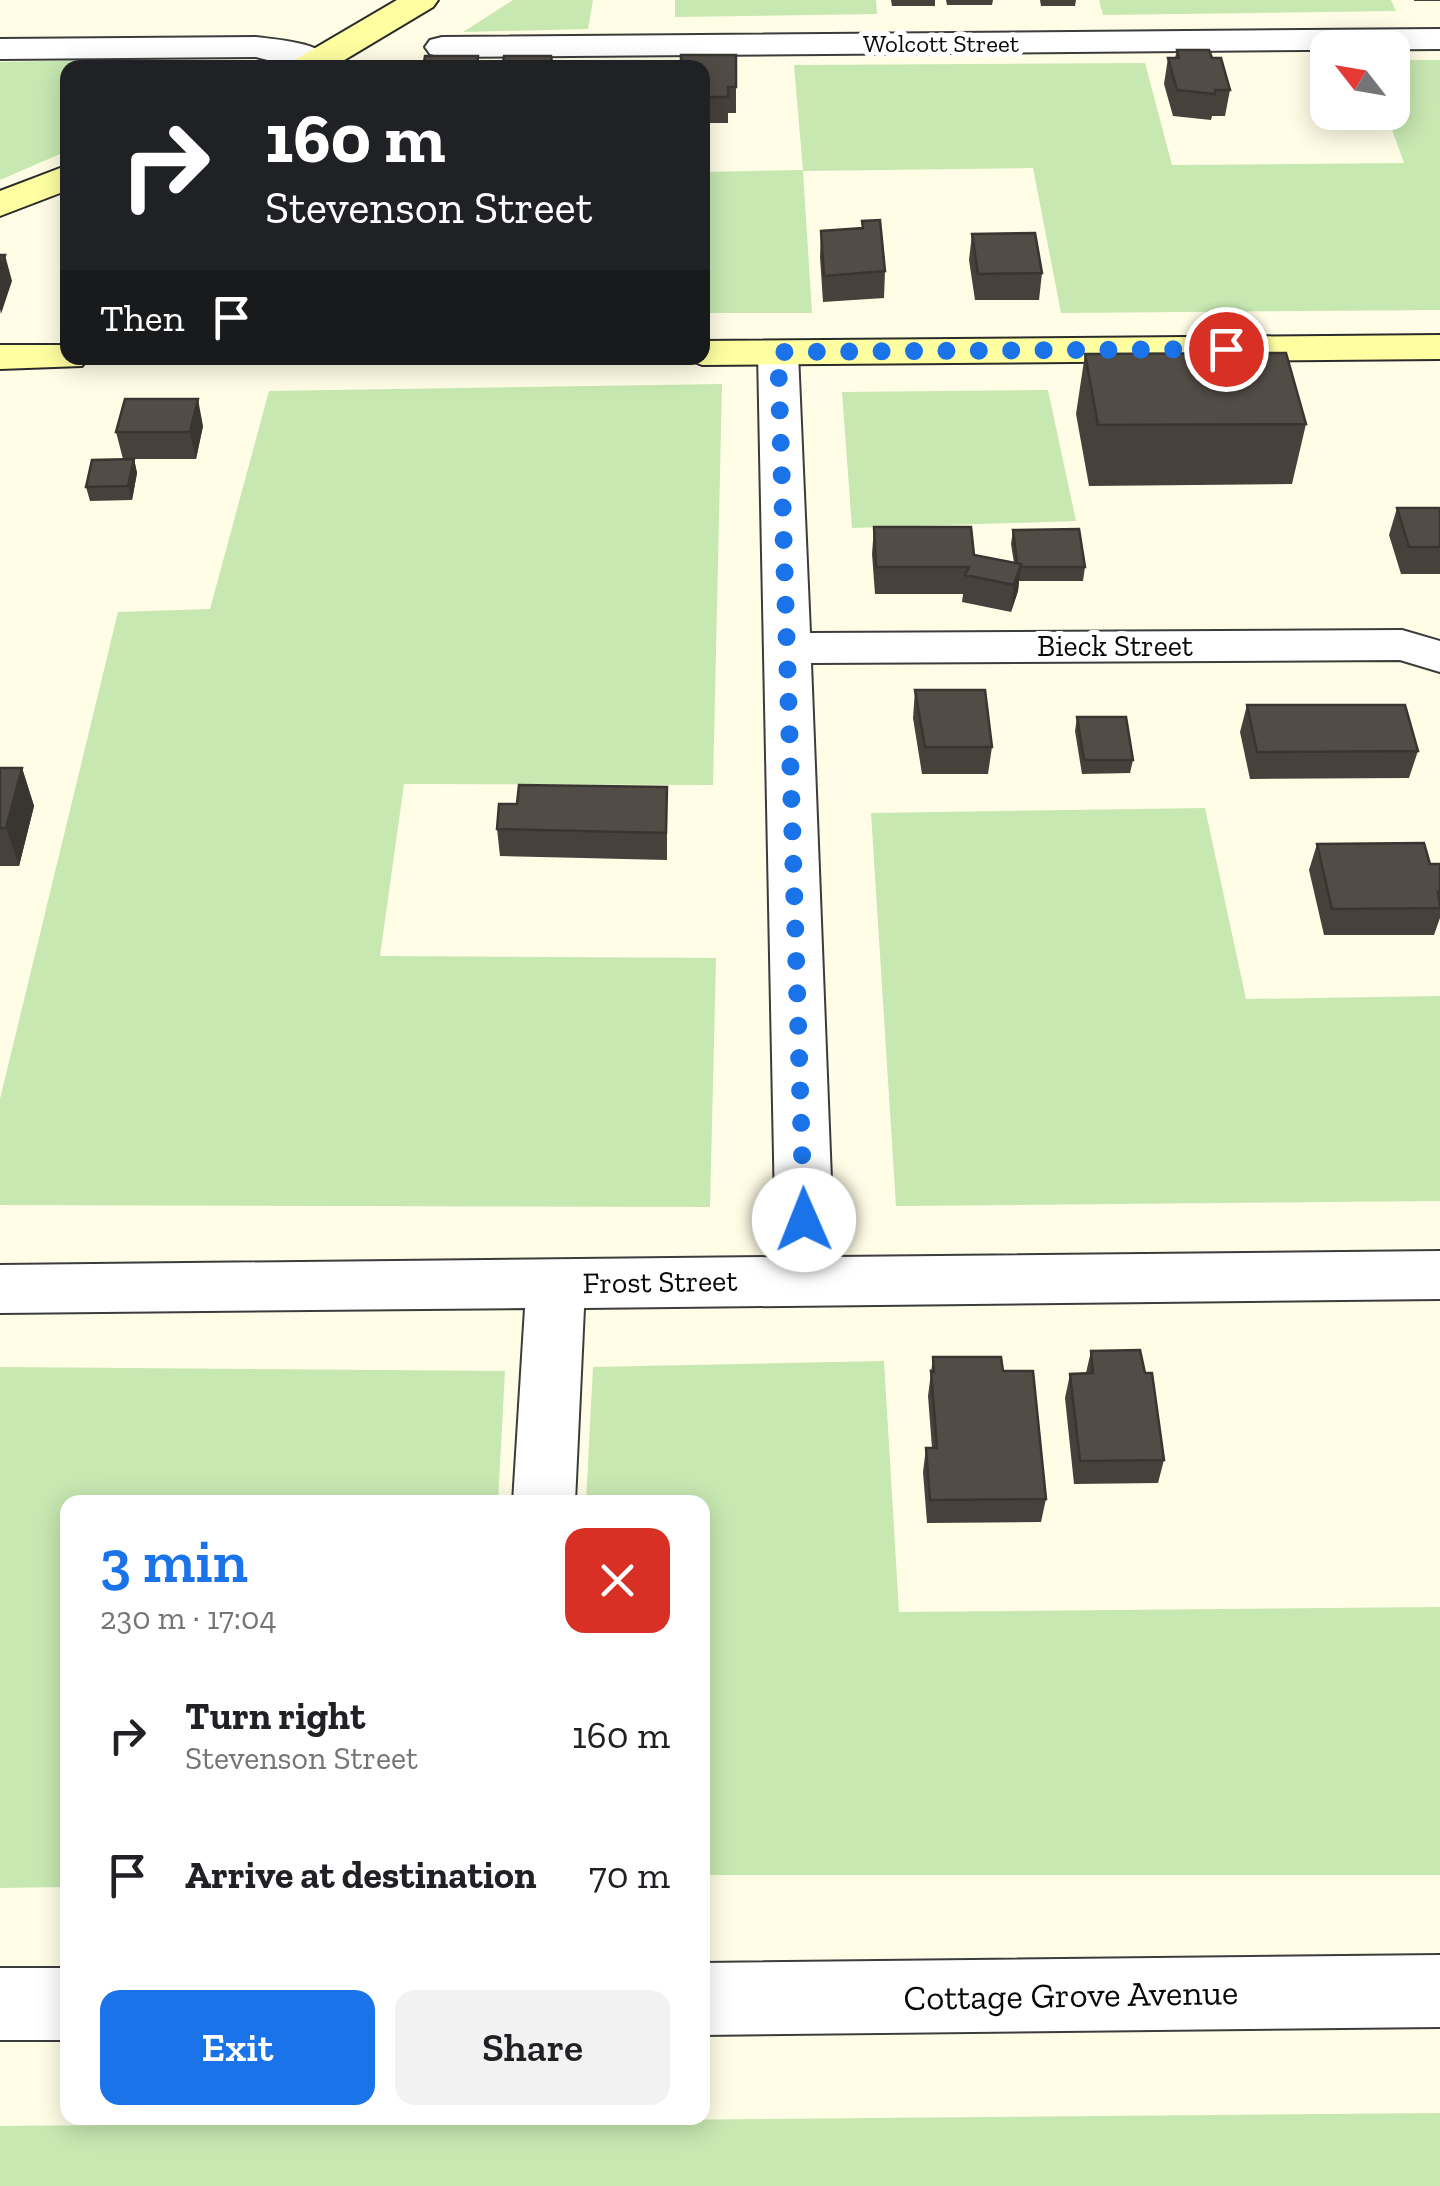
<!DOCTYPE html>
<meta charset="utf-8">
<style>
:root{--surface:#fff;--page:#f2f2f2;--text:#202124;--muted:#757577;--accent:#1a73e8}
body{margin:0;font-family:"Zilla Slab",serif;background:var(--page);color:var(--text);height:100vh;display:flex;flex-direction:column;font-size:38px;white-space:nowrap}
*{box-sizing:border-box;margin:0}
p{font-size:32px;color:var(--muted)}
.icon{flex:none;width:55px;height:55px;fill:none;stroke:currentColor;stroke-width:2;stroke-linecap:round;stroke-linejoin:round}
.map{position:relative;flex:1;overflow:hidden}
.details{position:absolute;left:60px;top:1495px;width:650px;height:630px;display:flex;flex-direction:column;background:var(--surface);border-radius:20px;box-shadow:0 5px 25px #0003}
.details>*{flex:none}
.hud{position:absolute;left:60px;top:60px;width:650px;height:305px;border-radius:20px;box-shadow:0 5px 25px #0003;background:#202124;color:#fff;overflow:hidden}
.needle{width:65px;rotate:301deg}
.tools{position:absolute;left:1310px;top:30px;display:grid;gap:20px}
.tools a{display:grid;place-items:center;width:100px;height:100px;border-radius:20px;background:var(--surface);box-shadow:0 5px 25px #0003;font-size:50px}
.pin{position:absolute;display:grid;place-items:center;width:85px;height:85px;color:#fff;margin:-42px;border:5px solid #fff;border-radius:50%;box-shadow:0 2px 10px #0007}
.me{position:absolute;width:110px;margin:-55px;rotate:359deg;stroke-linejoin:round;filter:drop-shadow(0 0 8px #0008)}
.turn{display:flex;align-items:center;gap:35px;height:210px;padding:0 40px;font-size:45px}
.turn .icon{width:130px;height:130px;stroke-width:2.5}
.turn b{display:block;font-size:70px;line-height:85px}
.then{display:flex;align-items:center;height:95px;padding:0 40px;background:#0003;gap:20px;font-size:38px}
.round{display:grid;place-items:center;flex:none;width:105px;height:105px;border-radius:20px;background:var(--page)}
.overview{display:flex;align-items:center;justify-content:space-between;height:170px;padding:0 40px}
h1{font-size:60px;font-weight:600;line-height:75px;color:var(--accent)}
.action{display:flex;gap:20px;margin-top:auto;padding:20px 40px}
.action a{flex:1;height:115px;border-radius:20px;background:var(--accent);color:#fff;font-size:40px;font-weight:600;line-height:115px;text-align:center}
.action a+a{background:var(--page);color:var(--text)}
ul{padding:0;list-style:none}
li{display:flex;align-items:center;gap:30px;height:140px;padding:0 40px}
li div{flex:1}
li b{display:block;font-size:38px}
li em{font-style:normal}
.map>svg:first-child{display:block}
.green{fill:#c7e8b1}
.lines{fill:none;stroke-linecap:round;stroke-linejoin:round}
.street-casing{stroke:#3c3c3c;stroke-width:4}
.secondary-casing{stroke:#2b2b2b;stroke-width:4}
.street{fill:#fff;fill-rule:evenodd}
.secondary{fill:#ffffa1;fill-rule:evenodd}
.wall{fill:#47413c}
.shaded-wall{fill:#393531}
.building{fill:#524c46;stroke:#393531;stroke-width:2.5}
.route{stroke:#1a73e8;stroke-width:18;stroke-dasharray:0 32.4}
.labels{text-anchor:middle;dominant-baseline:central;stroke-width:10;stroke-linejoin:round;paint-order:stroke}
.far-street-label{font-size:25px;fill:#090909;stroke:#fff}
.street-label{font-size:30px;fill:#090909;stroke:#fff}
.near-street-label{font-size:35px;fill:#090909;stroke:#fff}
</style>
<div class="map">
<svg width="1440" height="2186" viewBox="0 0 1440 2186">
<rect width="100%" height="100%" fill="#fffde6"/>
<path class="green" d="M513,0H593L588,29L463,32Z
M675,0H876L877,14L675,17Z
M1099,0H1391L1396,11L1103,15Z
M84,60L125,61L137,67L68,68L67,151L0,180V62Z
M1393,60H1440V310L1061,313L1033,168L803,171L812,313H703V172L803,170L794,65L1145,63L1172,165L1404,163L1386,113L1392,112Z
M722,384L713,785L404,784L380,956L716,958L710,1207L0,1205V1099L118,612L210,609L269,391Z
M1048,390L1076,521L852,528L842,392Z
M1205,808L1246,999L1440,996V1201L896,1206L871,813Z
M884,1361L899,1612L1440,1607V1875H703L702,1502H586L593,1367Z
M0,1367L505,1371L498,1502H68L67,1887L0,1888Z
M1440,2113V2186H0V2126Z"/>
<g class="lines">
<g class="street-casing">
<path id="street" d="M1440,29V49L442,57L430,54L425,47L430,40L442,37Z
M256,37C279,40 320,42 334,62L330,68H298L256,57L0,59V39Z
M778,341L792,344L798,353L810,633L1402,630L1440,641V672L1400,660L811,663L834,1257L1440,1251V1299L584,1308L575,1502H513L525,1308L0,1313V1265L776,1257L758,353L764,344Z
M1440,1955V2027L702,2035V1963Z
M0,1968H68V2040H0Z"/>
</g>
<g class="secondary-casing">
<path id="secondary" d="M397,0H438L433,7L331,68H288L293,61Z
M68,165V190L0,216V191Z
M1440,335V359L702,365L685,358H702V341Z
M0,345H68V358H88L82,366L0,369Z"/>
</g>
<use href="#street" class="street"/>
<use href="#secondary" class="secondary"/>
</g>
<path class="wall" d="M891,0H935V6H892Z
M946,0H993L992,5H947Z
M1040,0H1076L1075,6H1041Z
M1414,0H1440V1H1414Z
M1177,50L1212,58L1230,90L1225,116H1212L1211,120L1173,116L1164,84L1168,58H1175Z
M736,55V113H728V123H702V68Z
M862,221L885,271L884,298L823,302L820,257L821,231L862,228Z
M972,234L1042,273L1039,300H975L969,260Z
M1085,354L1306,424L1292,484L1089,486L1076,414Z
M203,426L196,459H134L137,473L132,500L90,501L86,487L123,459L116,432Z
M1397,508H1440V574H1401L1389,535Z
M874,527L974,555L1014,563L1011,544L1013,530L1085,567L1083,581H1019L1018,591L1011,612L962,602L963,594H875L872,554Z
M915,690L992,747L988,774H922L913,718Z
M1247,705L1418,751L1409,778L1250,779L1240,732Z
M1077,717L1133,760L1130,773L1082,774L1075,731Z
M0,768H22L34,806L19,866H0Z
M667,787V860L500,856L497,829L517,804Z
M1317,844L1430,864H1440V918L1434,935H1324L1309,870Z
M1091,1351L1145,1373L1164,1460L1158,1483L1074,1484L1065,1398L1070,1374L1086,1373Z
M933,1357L1003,1371L1046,1499L1041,1522L927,1523L923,1472L926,1448H932L928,1396Z"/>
<path class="shaded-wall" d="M5,255L12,281L1,314L0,309V270Z
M198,399L203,426L196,459L190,432Z
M134,459L137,473L132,500L128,486Z
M1021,564L1018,591L1011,612L1014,585Z
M22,768L34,806L19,866L6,828Z"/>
<path class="building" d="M1177,50H1209L1212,58H1221L1230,90H1215V94L1177,90L1168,58H1179Z
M681,55H736V87H728V97H702V68H681Z
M425,56H478L477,68H423Z
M504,56H551L553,68H498L499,63H503Z
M880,220L885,271L824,276L821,231L863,228L862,221Z
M1035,233L1042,273L978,274L972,234Z
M0,255H5L0,270Z
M1286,353L1306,424L1098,425L1085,354Z
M125,399H198L190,432H116Z
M134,459L128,486L86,487L92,460Z
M1397,508H1440V547H1409Z
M874,527H971L974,555L1021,564L1014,585L965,575L969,567H876Z
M1079,529L1085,567H1021V564L1017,563L1013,530Z
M915,690H985L992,747H925Z
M1247,705H1405L1418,751L1257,752Z
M1077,717H1126L1133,760H1084Z
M0,768H22L6,828H0Z
M519,785L667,787L666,833L497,829L499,804H517Z
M1424,843L1430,864H1440V892H1438L1440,908L1332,909L1317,844Z
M1140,1350L1145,1373H1152L1164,1460L1080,1461L1070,1374L1093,1373L1091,1351Z
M933,1357H1001L1003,1371H1033L1046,1499L930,1500L926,1448H937L931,1371L934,1372Z"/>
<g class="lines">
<path class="route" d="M804,1220L778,352L1226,349"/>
</g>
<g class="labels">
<g class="far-street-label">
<text x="941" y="43">Wolcott Street</text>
</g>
<g class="street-label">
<text x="1115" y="646">Bieck Street</text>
<text transform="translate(660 1282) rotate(-1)">Frost Street</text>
</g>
<g class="near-street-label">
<text transform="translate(1071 1995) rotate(-1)">Cottage Grove Avenue</text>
</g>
</g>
</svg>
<div class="tools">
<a><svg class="needle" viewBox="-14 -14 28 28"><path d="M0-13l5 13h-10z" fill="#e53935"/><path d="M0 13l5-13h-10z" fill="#757577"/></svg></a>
</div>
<div class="pin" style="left:1226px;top:349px;background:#d93025"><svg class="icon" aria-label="arrive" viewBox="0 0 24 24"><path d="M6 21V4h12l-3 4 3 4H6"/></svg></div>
<svg class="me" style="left:804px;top:1220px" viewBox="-20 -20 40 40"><circle r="19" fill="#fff"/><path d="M0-13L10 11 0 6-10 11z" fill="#1a73e8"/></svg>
<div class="hud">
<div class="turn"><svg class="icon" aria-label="right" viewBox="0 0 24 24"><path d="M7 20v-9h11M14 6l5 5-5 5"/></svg><div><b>160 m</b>Stevenson Street</div></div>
<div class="then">Then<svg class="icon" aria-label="arrive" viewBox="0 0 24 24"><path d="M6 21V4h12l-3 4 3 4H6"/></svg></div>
</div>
<section class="details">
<div class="overview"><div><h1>3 min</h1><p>230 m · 17:04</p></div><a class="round" style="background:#d93025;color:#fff"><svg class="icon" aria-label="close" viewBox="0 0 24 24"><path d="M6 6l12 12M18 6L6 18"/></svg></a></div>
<ul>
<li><svg class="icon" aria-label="right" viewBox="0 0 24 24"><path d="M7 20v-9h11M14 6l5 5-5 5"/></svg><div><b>Turn right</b><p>Stevenson Street</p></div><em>160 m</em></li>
<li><svg class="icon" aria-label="arrive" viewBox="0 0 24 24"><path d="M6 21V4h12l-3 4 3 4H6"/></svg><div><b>Arrive at destination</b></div><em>70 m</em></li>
</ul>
<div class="action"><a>Exit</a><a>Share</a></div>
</section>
</div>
